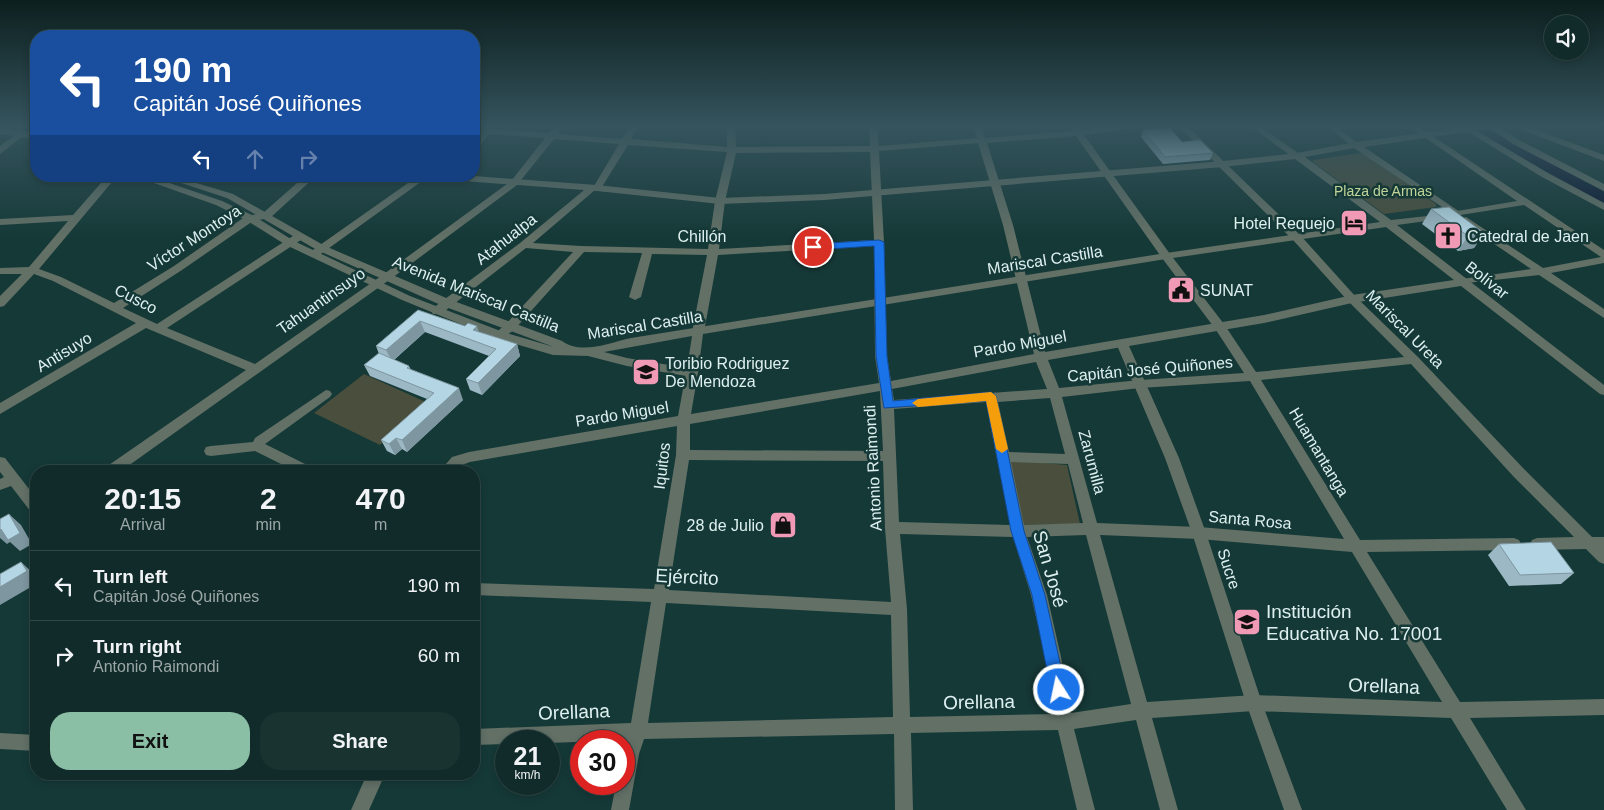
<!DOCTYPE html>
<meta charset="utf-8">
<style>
:root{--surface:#102b29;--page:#193331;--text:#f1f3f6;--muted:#9ca7a8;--line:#304746;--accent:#8abfa5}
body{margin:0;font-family:Helvetica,sans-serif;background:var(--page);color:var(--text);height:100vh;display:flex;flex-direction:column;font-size:19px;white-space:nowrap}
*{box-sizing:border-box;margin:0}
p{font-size:16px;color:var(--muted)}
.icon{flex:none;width:28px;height:28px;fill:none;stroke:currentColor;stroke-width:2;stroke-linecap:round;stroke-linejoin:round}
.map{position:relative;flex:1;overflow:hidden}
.sheet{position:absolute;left:30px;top:465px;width:450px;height:315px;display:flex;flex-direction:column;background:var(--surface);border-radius:20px;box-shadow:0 2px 8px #0003,0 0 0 1px var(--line)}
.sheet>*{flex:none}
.top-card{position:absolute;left:30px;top:30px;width:450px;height:152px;border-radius:20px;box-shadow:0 2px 8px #0003,0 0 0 1px var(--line);background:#1a4fa0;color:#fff;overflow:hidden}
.tools{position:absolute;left:1544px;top:15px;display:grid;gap:10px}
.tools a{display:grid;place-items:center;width:45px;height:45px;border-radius:50%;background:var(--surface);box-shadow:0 2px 8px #0003,0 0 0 1px var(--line);font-size:25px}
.speed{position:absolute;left:495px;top:730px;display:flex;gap:10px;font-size:25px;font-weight:700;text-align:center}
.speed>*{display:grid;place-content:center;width:65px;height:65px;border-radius:50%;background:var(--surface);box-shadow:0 2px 8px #0003,0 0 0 1px var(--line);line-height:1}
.speed small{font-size:12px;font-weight:400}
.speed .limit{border:8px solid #d22;background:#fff;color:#111}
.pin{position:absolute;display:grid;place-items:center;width:42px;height:42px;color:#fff;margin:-21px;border:2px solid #fff;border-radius:50%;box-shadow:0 1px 5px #0007}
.me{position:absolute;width:55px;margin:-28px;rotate:350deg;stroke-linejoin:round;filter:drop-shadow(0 0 4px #0008)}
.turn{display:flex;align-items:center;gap:18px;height:105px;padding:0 20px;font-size:22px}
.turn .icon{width:65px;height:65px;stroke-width:2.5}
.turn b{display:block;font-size:35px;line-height:42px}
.lanes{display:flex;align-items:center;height:48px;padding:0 20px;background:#0003;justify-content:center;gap:25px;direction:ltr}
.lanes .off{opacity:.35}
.eta{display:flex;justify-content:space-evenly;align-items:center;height:85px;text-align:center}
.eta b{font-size:30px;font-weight:700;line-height:35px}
.cta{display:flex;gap:10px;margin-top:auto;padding:10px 20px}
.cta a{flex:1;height:58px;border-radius:20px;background:var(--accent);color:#111;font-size:20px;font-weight:700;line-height:58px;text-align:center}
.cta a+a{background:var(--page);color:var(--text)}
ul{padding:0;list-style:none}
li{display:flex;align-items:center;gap:15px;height:70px;padding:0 20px;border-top:1px solid var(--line)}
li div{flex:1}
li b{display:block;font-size:19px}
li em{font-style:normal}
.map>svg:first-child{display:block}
.green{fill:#494f3c}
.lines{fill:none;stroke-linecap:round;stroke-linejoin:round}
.river{fill:#0c1c34;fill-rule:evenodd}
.minor{fill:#627066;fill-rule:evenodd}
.tertiary{fill:#627066;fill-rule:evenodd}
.wall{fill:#9bb8c4}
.shaded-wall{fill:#7e96a0}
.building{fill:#b4d6e4;stroke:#7e96a0}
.route{fill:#1a73e8;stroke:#114b97}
.slow{fill:#f59e0b}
.labels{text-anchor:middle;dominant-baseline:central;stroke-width:5;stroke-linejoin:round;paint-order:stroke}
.far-park-label{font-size:14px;fill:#c1d499;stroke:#153937}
.poi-label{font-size:16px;fill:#ddf0ef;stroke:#153937;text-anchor:start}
.street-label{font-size:16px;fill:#ddf0ef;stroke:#153937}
.near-street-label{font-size:19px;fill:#ddf0ef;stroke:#153937}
.near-poi-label{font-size:19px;fill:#ddf0ef;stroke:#153937;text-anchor:start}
</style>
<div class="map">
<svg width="1604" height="810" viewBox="0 0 1604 810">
<rect width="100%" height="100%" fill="#153937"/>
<path class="green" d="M1360,153L1365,154L1436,204V207L1384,214L1313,162V160Z
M364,374L428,403L380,445L314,413Z
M1010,460L1067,465L1080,524L1023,525Z"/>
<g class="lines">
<path class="river" d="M1464,125H1481L1604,192V203L1466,128Z"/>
<path class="minor" d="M487,125H495L493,129L549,133L556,125H564L558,134L622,139L631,125H639L631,139L727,147V125H735L736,147L870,146L869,125H877L879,146L977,138L973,125H981L985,138L1073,131L1069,125H1077L1081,130L1119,125H1139L1135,128L1084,135L1170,254L1224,324L1256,372L1404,357L1348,301L1293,240L1177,125H1186L1301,236L1356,297L1418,357L1523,468L1592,537H1604V564L1599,562L1586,549L1537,550L1532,548L1530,544L1532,540L1537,538L1574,537L1513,476L1411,364L1261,380L1360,540L1514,538L1519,540L1521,544L1519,548L1514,550L1367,552L1460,702L1604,699V715L1470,718L1526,810H1507L1451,718L1254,711L1152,718L1178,810H1160L1136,720L1074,729L1095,810H1077L1058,730L911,733L913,810H895L894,734L644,739L639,754L629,810H611L616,784H624V747L626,740L549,743L506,741V744L474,745V729L631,723L651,602L474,595V583L654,589L676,455L677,426L470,462L462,465L455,471H440L452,457L469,452L678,416L686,373L692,369L698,373L691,414L879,383L875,356L874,246L718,255L704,332L698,336L692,332L707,255L652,254L641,297L635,300L629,297L642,253L584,252L514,330L503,338H495L493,335L506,324L573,252L526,248L441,314H433L431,311L433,308L520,243L589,186H594L619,144L554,139L517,185L392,278L121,471H104L106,467L246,370L146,328L0,414V403L136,323L53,281L34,274L4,306L0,307V296L22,274H0V268L29,267L68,221L0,225V219L73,215L107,176H117L39,269L61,277L114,303L174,266L246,216L263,213L305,176H316L270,218L253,221L182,270L123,308L157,324L296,234H304V238L167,328L255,364L384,274L511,181L545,138L489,134L477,150L474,151V142ZM1076,136L1162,258L1216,330L1244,373L1140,380L1059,388L1048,360L1122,347L1128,343L1122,339L1045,352L1013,225L987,143ZM978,143L1003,225L1034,354L891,381L887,356L884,243L879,151ZM628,145L727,152L715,201L708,249L581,246L533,243L595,190H600ZM870,152L874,240L719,249L725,201L736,153ZM1036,362L1047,389L894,400L892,389ZM1250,381L1344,539L1199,527L1097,523L1062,397L1140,388ZM880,391L883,451L690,450V424ZM1050,398L1065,454L1009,452L998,402ZM986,402L1010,525L899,522L894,409ZM689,460L883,461L885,528L891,602L669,590ZM1011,462L1068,464L1083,523L1024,525ZM900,534L1013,537L1031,595L1045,657L1054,714L910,717L907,609ZM1086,535L1131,704L1071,713L1061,657L1047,595L1027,537ZM1100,535L1199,539L1352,552L1442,702L1254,695L1147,702ZM666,603L891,615L893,717L648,723Z
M1249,125H1258L1302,156L1300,158H1294Z
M1325,125H1334L1360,145L1356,148L1353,147Z
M1407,125H1416L1604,250V263L1551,273L1604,309V318L1539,275L1458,284L1457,282L1458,280L1462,279L1531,269L1462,222V218L1466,217L1543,268L1601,257L1524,205L1454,216L1452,214L1457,211L1517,201Z
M1457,125H1467L1548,173L1604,203V210L1542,177Z
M1485,125H1495L1519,140L1604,184V191L1513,144Z
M1513,125H1524L1604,155V161L1514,127Z
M19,132L23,135L22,137L0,154V146Z
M418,176H429L318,256H310L309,254L310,252Z
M326,390L330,391L332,394L330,397L265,444L311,467L313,471H295L255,451L211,456L206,455L204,451L206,447L211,446L253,442L255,438Z
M0,457L5,458L36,498V513L31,512L11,486L0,490V479L4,477L0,472Z
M0,733L36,735V751L0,749Z
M367,774H385L369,810H351Z"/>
<path class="tertiary" d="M1479,125H1497L1493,128L1364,147L1460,212L1462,214L1457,217L1354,148L1305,157L1391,220L1445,214L1446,216L1441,219L1397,225L1604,385V395L1600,394L1461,286L1352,303L1264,323L1129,346L1179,458L1206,533L1262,703L1302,810H1284L1246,703L1192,533L1165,458L1116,343L1122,339L1264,315L1352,295L1454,280L1386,227L1166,259L703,334L698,373L692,377L627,366L588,356L553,355L495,338L402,300L286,245L246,220L216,205L134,176H149L222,201L254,216L294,241L410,296L503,332L554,347L443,306L317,250L227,198L175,181L180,178L233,194L325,246L451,300L562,341C581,355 609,343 631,338L1166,253L1380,222L1295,159L1223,167L824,200L720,204L597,191L437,179L432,176H474L597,185L720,198L824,194L1223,161L1297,153L1356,142ZM692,336L687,368L627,358L604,352Z
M0,128L36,133V139L0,134Z"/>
</g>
<path class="wall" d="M1143,130L1182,142L1213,153L1210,160L1163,164L1141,137Z
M1431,209L1484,233L1474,248L1458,251L1422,224Z
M418,310L479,332L517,344L520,356L482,395L470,390L466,379L489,356L425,332L394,360L409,366L411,370L463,400L407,452L402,449L395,455L387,451L381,440L427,399L370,376L364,365L379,354L376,346Z
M1499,544L1574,573L1561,584L1509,586L1488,555Z"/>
<path class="shaded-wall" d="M1484,233L1474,248L1458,251L1468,236Z
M420,321L425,332L392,361L386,350Z
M477,326L481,338L473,330Z
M517,344L520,356L482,395L478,383Z
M459,388L463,400L407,452L402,440Z
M396,438L402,449L395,455L389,444Z
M9,514L21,525L32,544L20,551L10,542L7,544L0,538V530Z
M21,562L34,574L36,577V584L0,605V587Z"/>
<path class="building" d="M1170,128L1182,142L1200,140L1213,153L1165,157L1143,130Z
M1449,207L1484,233L1468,236L1431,209Z
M418,310L465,326L468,323L477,326L473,330L517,344L478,383L466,379L496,349L420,321L386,350L376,346Z
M379,353L409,366L407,368L459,388L402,440L396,438L389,444L381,440L434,393L364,365Z
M9,514L20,533L8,540L1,529L0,530V519Z
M1551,542L1574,573L1520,575L1499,544Z
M21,562L27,571L0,587V574Z"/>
<linearGradient id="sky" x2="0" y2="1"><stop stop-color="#0c1f1e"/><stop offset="0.53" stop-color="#35545e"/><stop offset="1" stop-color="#35545e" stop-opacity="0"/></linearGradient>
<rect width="1604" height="238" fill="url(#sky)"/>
<path class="route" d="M879,240L884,242L887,356L893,401L991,392L996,396L1024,531L1045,595L1066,690L1064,694L1059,697L1053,694L1051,690L1032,595L1011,531L986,401L884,408L876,356L874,246L813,250L809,247L813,244Z"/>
<path class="slow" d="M991,392L996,396L1008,449L1002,453L996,449L986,401L918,407L912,403L918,399Z"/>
<defs>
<g id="hotel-square" transform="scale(1.4375)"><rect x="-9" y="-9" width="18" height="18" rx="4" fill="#f09ab6" stroke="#153937"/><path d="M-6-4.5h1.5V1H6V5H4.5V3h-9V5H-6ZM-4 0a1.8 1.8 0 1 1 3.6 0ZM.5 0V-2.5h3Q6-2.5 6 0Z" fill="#111"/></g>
<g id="church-square" transform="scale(1.4375)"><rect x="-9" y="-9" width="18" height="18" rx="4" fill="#f09ab6" stroke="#153937"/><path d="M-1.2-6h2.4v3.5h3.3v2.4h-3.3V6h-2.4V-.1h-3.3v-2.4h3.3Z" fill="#111"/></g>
<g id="civic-square" transform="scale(1.4375)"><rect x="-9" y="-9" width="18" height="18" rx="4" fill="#f09ab6" stroke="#153937"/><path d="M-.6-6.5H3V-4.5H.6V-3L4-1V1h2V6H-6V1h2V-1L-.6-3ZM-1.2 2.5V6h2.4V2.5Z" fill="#111"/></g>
<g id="school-square" transform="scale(1.4375)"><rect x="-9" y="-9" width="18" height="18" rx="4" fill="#f09ab6" stroke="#153937"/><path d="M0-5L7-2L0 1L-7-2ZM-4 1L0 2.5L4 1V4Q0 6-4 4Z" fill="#111"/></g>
<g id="shop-square" transform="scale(1.4375)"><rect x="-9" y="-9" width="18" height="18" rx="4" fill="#f09ab6" stroke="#153937"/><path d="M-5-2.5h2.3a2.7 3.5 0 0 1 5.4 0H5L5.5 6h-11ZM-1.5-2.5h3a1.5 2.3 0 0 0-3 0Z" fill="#111"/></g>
</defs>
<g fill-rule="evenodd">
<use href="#hotel-square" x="1354" y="223"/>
<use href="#church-square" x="1448" y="236"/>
<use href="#civic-square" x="1181" y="290"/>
<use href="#school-square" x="646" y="372"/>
<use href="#shop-square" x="783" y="525"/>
<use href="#school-square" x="1247" y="622"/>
</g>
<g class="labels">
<g class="far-park-label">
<text x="1383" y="191">Plaza de Armas</text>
</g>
<g class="poi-label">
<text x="1335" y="223" text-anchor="end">Hotel Requejo</text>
<text x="1467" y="236">Catedral de Jaen</text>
<text x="1200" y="290">SUNAT</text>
<text x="665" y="363">Toribio Rodriguez<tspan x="665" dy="18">De Mendoza</tspan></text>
<text x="764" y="525" text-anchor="end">28 de Julio</text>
</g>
<g class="street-label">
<text x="702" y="236">Chillón</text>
<text transform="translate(194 238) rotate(-33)">Víctor Montoya</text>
<text transform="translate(506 239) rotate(-38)">Atahualpa</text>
<text transform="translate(1045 260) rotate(-9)">Mariscal Castilla</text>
<text transform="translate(1487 280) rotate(38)">Bolívar</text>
<text transform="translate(476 294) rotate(22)">Avenida Mariscal Castilla</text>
<text transform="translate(136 299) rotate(27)">Cusco</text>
<text transform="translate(321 301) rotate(-35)">Tahuantinsuyo</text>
<text transform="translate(645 325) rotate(-9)">Mariscal Castilla</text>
<text transform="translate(1405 329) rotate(45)">Mariscal Ureta</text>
<text transform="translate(1020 344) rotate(-10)">Pardo Miguel</text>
<text transform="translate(64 352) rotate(-31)">Antisuyo</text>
<text transform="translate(1150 369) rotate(-5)">Capitán José Quiñones</text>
<text transform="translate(622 414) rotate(-9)">Pardo Miguel</text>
<text transform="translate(1319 452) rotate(59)">Huamantanga</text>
<text transform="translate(1092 462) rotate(75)">Zarumilla</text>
<text transform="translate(662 466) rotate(-83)">Iquitos</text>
<text transform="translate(873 468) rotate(-93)">Antonio Raimondi</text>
<text transform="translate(1250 520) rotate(5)">Santa Rosa</text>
<text transform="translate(1229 569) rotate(72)">Sucre</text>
</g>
<g class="near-street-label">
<text transform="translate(1050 569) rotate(74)">San José</text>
<text transform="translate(687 577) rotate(3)">Ejército</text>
<text transform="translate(1384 686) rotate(2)">Orellana</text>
<text transform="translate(979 702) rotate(-1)">Orellana</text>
<text transform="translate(574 712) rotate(-2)">Orellana</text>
</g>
<g class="near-poi-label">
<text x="1266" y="611">Institución<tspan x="1266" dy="22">Educativa No. 17001</tspan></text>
</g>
</g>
</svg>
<div class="tools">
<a><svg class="icon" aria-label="sound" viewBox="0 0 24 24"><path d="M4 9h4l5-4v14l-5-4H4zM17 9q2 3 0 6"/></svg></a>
</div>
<div class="speed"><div>21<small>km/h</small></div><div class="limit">30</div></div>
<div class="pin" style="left:813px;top:247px;background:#d93025"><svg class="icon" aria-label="arrive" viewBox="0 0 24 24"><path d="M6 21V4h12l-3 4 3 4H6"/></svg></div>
<svg class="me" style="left:1059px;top:690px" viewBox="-20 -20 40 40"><circle r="17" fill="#1a73e8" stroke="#fff" stroke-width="3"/><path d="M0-11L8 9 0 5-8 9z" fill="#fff"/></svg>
<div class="top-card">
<div class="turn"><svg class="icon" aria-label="left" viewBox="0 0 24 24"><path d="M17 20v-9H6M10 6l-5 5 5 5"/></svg><div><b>190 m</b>Capitán José Quiñones</div></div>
<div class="lanes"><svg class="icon" aria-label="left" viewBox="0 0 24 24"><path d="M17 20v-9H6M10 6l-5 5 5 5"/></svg><svg class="icon off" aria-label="ahead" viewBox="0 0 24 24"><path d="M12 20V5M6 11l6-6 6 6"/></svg><svg class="icon off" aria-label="right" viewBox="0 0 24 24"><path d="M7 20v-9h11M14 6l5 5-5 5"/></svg></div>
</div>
<section class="sheet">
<div class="eta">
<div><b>20:15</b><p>Arrival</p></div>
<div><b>2</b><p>min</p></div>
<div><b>470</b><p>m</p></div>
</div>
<ul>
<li><svg class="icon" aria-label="left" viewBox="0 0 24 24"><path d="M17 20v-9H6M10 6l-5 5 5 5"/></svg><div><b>Turn left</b><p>Capitán José Quiñones</p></div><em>190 m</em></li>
<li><svg class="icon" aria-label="right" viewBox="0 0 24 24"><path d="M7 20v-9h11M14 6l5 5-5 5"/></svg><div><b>Turn right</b><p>Antonio Raimondi</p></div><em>60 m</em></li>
</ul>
<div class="cta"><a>Exit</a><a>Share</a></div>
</section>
</div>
